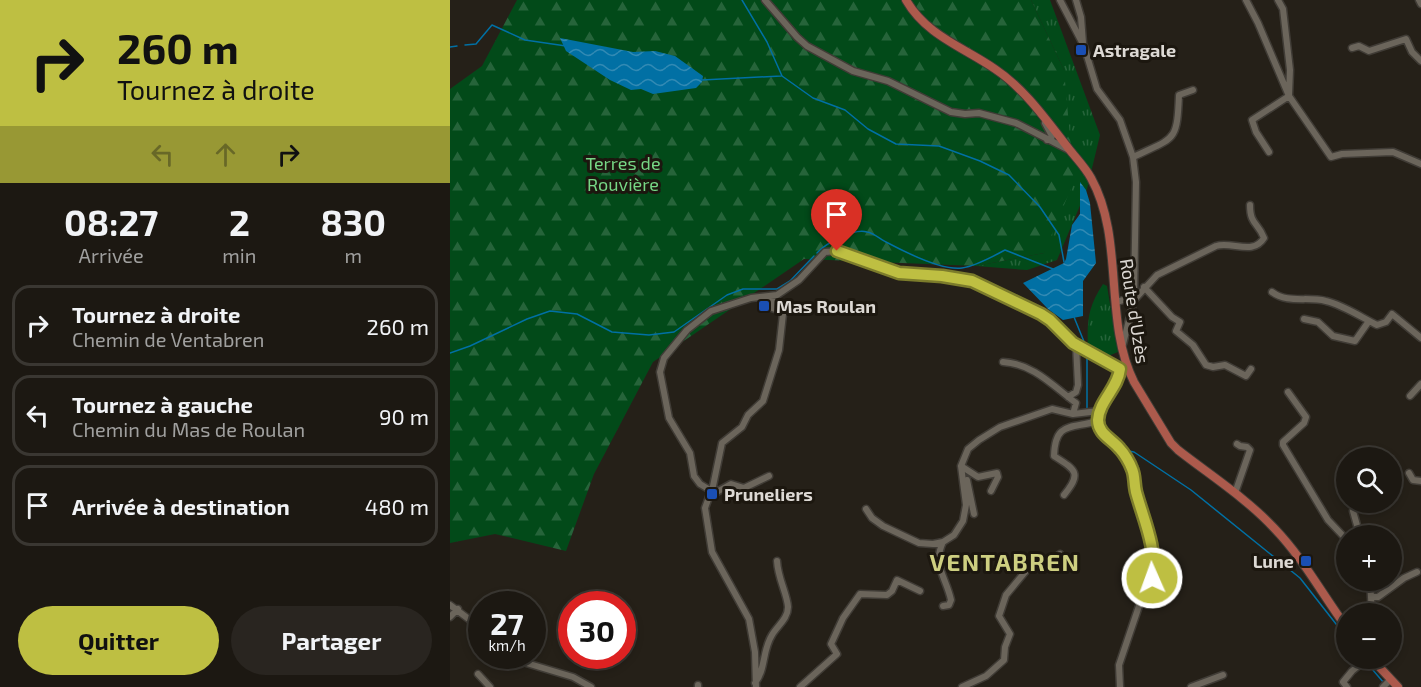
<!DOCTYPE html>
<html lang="fr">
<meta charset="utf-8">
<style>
:root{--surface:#1c1812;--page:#292520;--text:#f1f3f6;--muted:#a0a09f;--line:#3a3732;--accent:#bebf42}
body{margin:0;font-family:"Exo 2",sans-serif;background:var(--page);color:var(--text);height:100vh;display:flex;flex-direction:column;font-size:22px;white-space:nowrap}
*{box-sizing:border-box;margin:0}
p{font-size:20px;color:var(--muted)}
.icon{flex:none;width:33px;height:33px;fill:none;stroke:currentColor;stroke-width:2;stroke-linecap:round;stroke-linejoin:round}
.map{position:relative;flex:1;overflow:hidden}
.details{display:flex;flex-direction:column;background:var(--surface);width:450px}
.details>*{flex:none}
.guide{background:#bebf42;color:#111;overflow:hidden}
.fabs{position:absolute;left:886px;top:447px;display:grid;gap:12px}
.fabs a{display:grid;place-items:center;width:66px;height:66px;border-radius:50%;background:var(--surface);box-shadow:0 3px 9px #0003,0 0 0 2px var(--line);font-size:30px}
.speed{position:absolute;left:18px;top:591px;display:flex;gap:12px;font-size:30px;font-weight:700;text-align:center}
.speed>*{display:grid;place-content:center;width:78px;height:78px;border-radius:50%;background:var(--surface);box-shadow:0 3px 9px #0003,0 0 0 2px var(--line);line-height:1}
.speed small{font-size:15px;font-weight:400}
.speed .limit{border:9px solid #d22;background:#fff;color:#111}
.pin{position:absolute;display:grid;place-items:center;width:51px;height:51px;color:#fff;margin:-62px -26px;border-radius:50% 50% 50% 0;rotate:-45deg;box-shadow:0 0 6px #0007}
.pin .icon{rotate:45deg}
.me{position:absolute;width:66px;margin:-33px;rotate:358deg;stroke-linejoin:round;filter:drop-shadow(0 0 4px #0008)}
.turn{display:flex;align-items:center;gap:21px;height:126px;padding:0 18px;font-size:27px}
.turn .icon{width:78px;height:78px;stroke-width:2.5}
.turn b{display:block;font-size:42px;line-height:51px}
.lanes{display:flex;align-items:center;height:57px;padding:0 18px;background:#0003;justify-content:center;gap:30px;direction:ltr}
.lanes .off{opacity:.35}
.eta{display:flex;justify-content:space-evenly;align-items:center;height:102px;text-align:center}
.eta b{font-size:36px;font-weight:700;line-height:42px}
.button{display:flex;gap:12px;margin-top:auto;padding:12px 18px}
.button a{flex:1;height:69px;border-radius:36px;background:var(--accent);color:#111;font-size:24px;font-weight:700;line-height:69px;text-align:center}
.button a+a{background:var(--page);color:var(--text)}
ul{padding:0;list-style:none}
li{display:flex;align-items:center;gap:18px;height:81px;margin:0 12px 9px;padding:0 6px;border:3px solid var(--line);border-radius:18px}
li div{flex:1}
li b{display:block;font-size:22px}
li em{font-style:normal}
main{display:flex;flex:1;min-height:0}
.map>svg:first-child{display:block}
.grass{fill:url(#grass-tufts)}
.forest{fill:url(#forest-firs)}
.water{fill:url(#water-waves)}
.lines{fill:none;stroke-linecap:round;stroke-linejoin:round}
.stream{stroke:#0170a4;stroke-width:1.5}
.minor-casing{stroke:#403c36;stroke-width:9}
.major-casing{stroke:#403c36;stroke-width:10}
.minor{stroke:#6b655b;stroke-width:6}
.major{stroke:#ac5a4c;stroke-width:8}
.route-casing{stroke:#7c7c2b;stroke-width:15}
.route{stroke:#bebf42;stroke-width:10}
.transit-dot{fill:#1a4fb4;stroke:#1c170f;stroke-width:2}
.labels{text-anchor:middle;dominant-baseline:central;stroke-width:6;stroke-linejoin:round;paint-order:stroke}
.poi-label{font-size:18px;font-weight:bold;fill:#ddd9d4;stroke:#1c170f;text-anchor:start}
.park-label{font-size:18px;fill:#77d886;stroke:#1c170f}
.street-label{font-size:18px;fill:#ddd9d4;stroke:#1c170f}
.district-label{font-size:24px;font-weight:bold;letter-spacing:1.5px;fill:#cecf81;stroke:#1c170f}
</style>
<main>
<section class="details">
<div class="guide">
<div class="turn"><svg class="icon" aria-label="right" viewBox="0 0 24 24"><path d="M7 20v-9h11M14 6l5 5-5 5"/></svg><div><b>260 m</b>Tournez à droite</div></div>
<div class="lanes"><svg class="icon off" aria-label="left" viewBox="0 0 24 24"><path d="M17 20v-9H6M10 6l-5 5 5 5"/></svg><svg class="icon off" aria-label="ahead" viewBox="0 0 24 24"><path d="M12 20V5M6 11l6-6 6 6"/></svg><svg class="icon" aria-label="right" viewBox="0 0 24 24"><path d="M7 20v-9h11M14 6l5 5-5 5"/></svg></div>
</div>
<div class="eta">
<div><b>08:27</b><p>Arrivée</p></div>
<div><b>2</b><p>min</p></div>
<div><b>830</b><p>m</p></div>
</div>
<ul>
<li><svg class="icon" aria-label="right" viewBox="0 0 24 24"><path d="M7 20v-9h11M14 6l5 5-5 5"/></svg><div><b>Tournez à droite</b><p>Chemin de Ventabren</p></div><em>260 m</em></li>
<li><svg class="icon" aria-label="left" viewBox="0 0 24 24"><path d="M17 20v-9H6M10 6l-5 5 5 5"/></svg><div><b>Tournez à gauche</b><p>Chemin du Mas de Roulan</p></div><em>90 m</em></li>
<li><svg class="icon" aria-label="arrive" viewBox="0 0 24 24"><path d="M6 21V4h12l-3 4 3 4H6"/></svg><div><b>Arrivée à destination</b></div><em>480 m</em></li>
</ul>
<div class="button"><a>Quitter</a><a>Partager</a></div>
</section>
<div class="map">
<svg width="971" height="687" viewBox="0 0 971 687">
<defs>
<pattern id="grass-tufts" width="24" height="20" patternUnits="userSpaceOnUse" patternTransform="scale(1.5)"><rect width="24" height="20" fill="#024a19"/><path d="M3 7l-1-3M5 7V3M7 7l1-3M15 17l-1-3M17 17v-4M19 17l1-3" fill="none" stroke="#26643a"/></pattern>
<pattern id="forest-firs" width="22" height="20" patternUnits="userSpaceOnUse" patternTransform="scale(1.5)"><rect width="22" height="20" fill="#024a19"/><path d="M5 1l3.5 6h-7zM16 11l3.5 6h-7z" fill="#26643a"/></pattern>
<pattern id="water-waves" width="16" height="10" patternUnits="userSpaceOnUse" patternTransform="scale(1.5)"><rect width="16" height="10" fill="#0170a4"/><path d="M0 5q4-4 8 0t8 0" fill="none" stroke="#328ab4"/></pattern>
</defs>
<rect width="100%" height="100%" fill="#252018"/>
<path class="grass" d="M581,0H600L650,135L637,189L607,260L577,270L526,266L594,253L614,70Z
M653,284L657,286L668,352L653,358L638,350C637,323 637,308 653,284Z"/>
<path class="forest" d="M67,0H581L614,70L624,181L594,253L526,266L354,259L203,362L144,474L116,551L45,534L0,543V89L32,66Z"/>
<path class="water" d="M110,38L183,52L205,51L225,56L253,76L252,82L246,88L203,94L191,89L181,90L160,80L116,51Z
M630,182L636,190L640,203L646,263L633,281V316L613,320L598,309L573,283L614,263L616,259L622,225L630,214Z"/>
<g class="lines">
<path class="stream" d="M292,0L317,42L332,76L363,98L395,110L418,129L446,144L489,146L530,161L559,175L590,207L609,235L614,262
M15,45L26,44L42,25L75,40L116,46
M0,47L7,46
M252,80L331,76
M367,253C376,243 404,228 417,232C424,233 431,240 438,243C455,252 492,271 512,268C526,266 542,257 555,250L603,269
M624,317L637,349
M0,353L20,346L77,319L100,311L127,314L162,332L199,335L224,332L277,295L293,289H327L340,281L364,256
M637,409V353
M642,424L650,436L668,450
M673,450L684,452L741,490L850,578L897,638
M916,662L934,683"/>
<g class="minor-casing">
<path id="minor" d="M315,0L347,37L357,46L403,71L438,81L501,112L515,114L529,113L566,123L621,151
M610,0L634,46L647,89L670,120L683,157L686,182L684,300L673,344
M626,0L631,17L633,43
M796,0L808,23L839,96
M828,0L833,9L840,70L839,95
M969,0L971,4
M902,48L909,46L919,51L956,39L962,52L971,61
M595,123L602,136L601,139L597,140
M819,152L806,132L802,120L839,96L881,157L892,154L943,152L971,164
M683,157C725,137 727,143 729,95L743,90
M694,287L722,317L730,322L726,331L743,345L756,365L763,367L775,365L796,376L801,369
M822,292C838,304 857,296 876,301C893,305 911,317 927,325L936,322L942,314L971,338
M315,298L322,308L331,311
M685,299L707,275L766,246C782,241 803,256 814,238C808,222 800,225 800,205
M666,302L681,298L683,293
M854,319L868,322L883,336L905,341L919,321
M553,362C584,364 603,386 626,403L623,414
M670,369L667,383L649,411L648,421L655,435L670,448L682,469L687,495L699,531L703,569L702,578L690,603L669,665L670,687
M838,392L856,417L854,423L833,442V445L878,520L897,540
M960,396L971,384
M618,397L626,392L628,385L626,345
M511,466L528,477L547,473L548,477L541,491
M959,473L963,480L971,481
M319,476L294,488L281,484L265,493L250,484L244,476L240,453L219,418L210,372L214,358L237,330L261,311L301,298L327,295L349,280L375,252L388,251L436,270L449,273L476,275L522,281L591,314L600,320L623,343L679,372
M517,480L524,514
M785,493L800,450L797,447L790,446L787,444
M614,495C632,473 626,470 604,456C605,421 621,429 648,421
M416,509L422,518L433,526L469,543L483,544L493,542L504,535L513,521L516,505L511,466L518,449L529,440L550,427L602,409L623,414L649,411
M903,511L910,536
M920,580L922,614
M922,597H928L954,578L967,572
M0,605L32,629
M493,606L499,605L501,600C496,577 482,565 493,542
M0,617L8,609
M65,656L73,662L123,677L141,687
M28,674L40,687
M305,683C316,669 312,651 322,635C327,626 338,619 338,607C337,593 328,579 327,561
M248,685V687
M306,687L305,652L299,619L262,552L255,508L263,486L272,443L292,427L298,415L313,401L329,350L333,314L320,297
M350,687L387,654L381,644L393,618L410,594L437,595L442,591L447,580L470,591
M512,687L536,676L554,660L555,647L560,634L549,616L556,595L580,566L586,563L597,564L610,554
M741,687L773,675
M897,687L893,682L902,671L918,658
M933,687L940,680"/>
</g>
<g class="major-casing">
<path id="major" d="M456,0C476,35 513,47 545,69C575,89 597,121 619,149C626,158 635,167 641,178C675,239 653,320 684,382L721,443L728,450C760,475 796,498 824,528C853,558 872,594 897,628
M921,658L948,687"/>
</g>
<use href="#minor" class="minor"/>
<use href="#major" class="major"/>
</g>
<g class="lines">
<g class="route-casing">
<path id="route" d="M387,251L449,273L492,276L522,281L591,314L600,320L623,343L670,369C668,388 649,401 648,420C648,434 662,439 670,449C674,453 680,463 682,469C685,475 684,484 686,492C693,518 708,550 702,578"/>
</g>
<use href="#route" class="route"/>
</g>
<g class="transit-dot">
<rect x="625" y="44" width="12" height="12" rx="3"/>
<rect x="308" y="300" width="12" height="12" rx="3"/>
<rect x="256" y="488" width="12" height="12" rx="3"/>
<rect x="850" y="555" width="12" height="12" rx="3"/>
</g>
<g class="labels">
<g class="poi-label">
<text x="643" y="50">Astragale</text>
<text x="326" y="306">Mas Roulan</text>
<text x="274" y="494">Pruneliers</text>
<text x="844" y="561" text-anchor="end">Lune</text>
</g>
<g class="park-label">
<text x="173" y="163">Terres de<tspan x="173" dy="21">Rouvière</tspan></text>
</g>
<g class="street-label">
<text transform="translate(685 311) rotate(81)">Route d'Uzès</text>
</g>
<g class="district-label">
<text x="555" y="561">VENTABREN</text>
</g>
</g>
</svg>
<div class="fabs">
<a><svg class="icon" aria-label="search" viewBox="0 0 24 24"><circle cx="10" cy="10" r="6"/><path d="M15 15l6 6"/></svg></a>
<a>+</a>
<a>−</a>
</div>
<div class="speed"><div>27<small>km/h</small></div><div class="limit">30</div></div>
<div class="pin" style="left:387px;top:251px;background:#d93025"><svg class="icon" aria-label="arrive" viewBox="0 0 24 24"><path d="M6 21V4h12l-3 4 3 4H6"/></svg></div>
<svg class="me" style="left:702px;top:578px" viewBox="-20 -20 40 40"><circle r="17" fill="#bebf42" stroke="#fff" stroke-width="3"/><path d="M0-11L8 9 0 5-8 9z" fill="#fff"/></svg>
</div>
</main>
